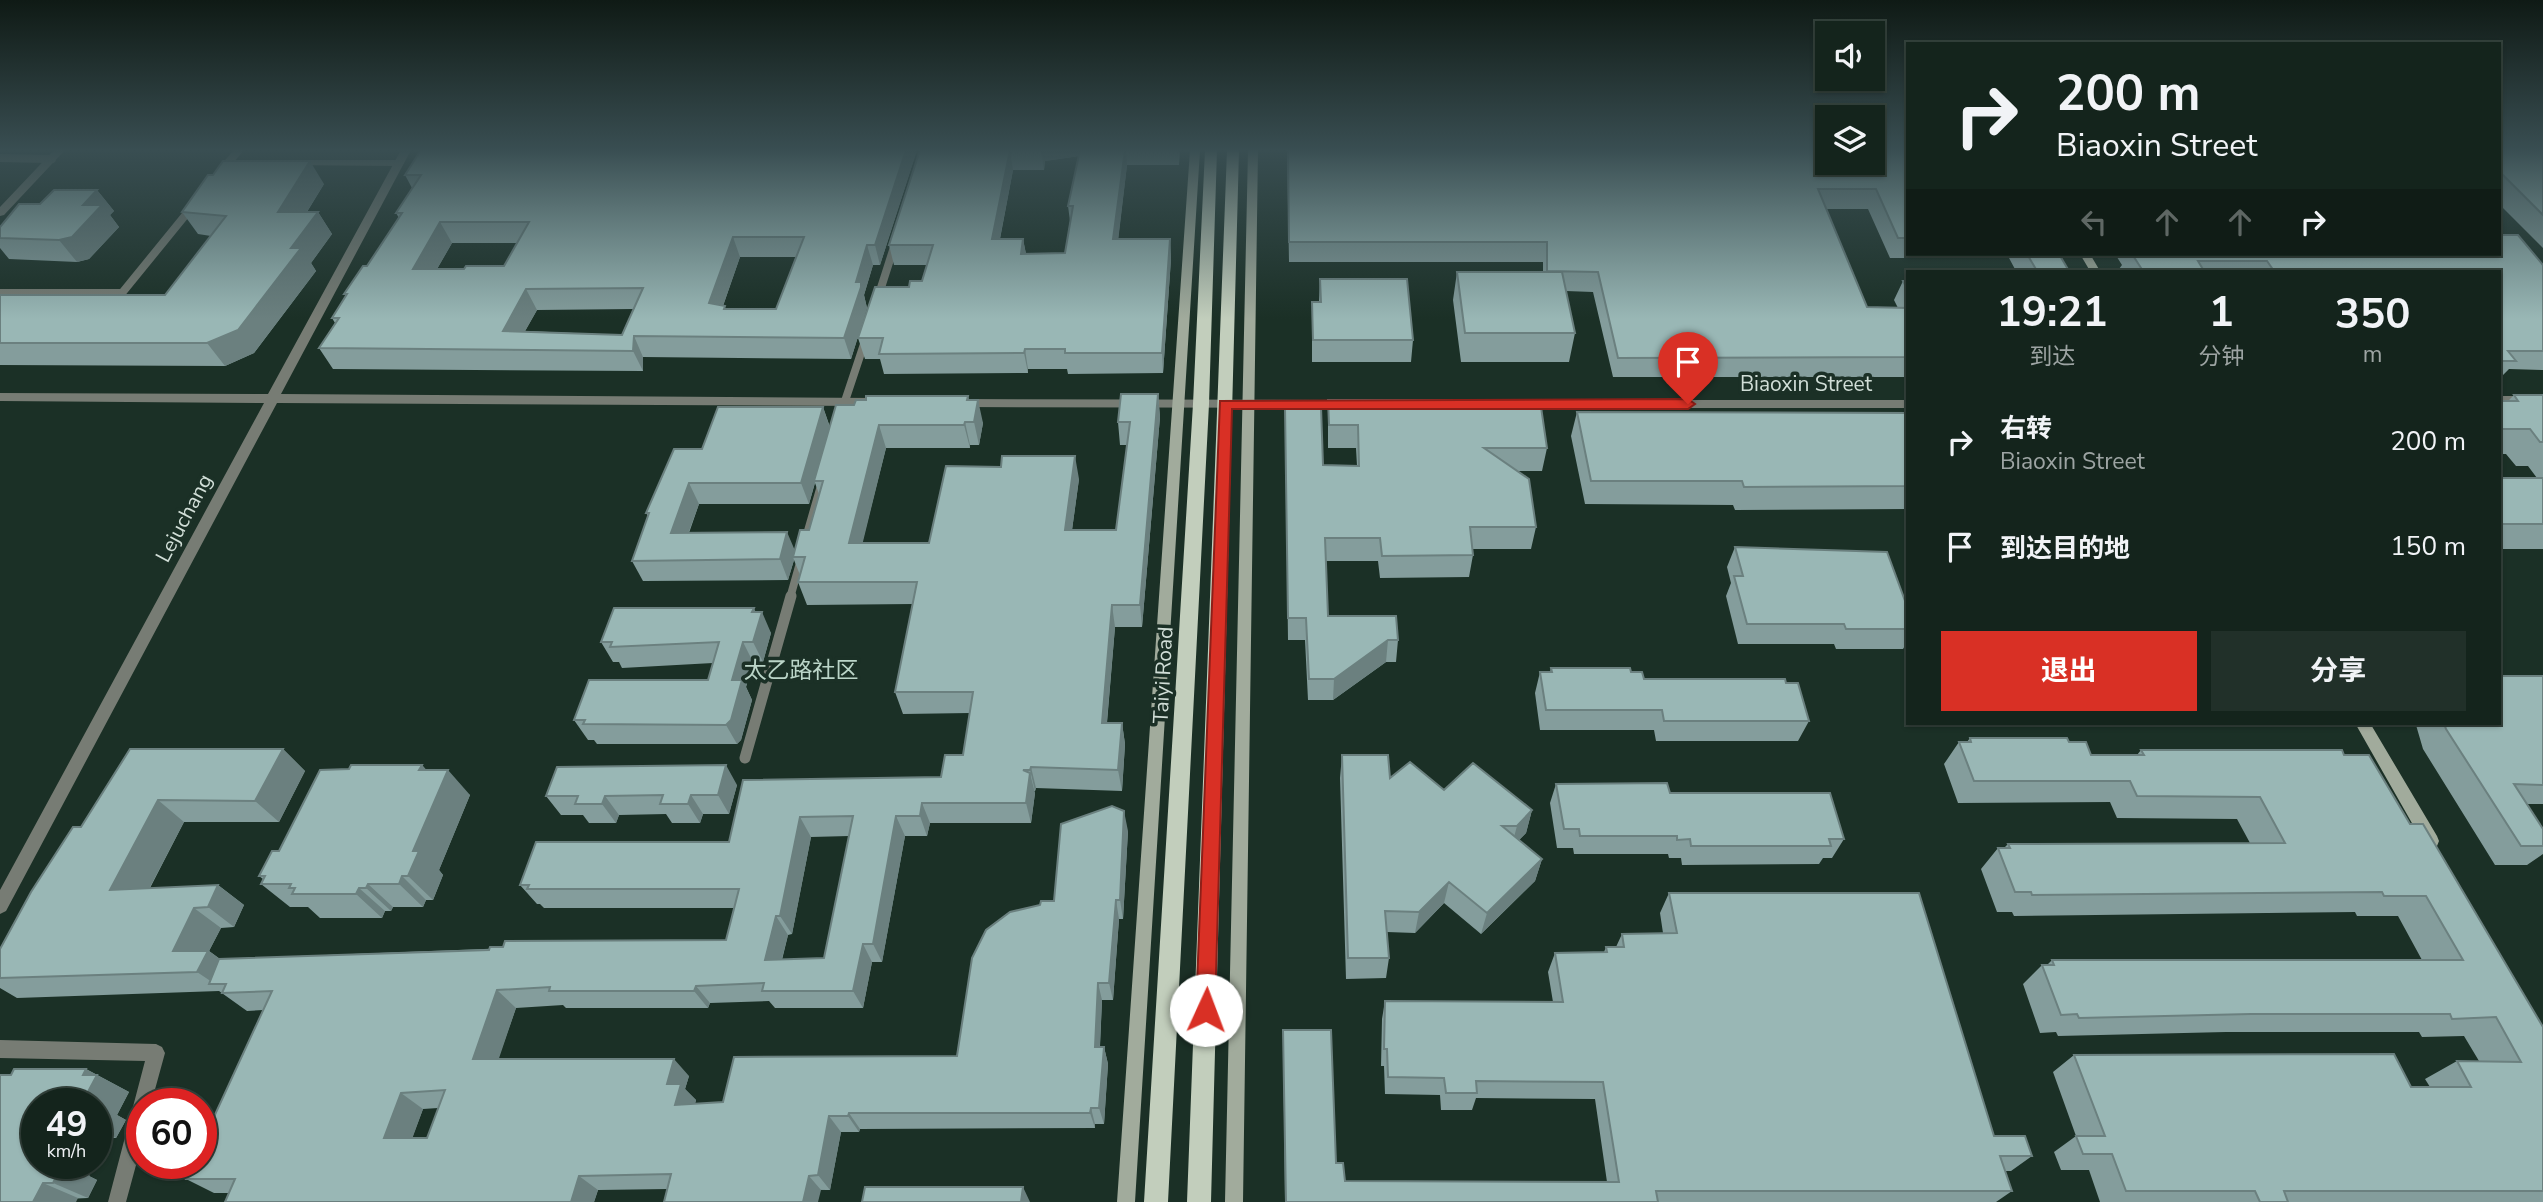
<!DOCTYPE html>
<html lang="zh">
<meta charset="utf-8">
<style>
:root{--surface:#14241c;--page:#213029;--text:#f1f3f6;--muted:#9da4a3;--line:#33413b;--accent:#d93025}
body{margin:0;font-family:"Nunito Sans","Noto Sans SC",sans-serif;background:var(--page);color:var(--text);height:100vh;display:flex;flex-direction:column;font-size:26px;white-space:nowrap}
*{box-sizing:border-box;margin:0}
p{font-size:23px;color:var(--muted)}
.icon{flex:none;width:38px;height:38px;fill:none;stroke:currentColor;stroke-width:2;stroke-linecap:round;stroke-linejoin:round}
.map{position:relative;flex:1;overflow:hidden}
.side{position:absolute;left:1906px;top:270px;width:595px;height:455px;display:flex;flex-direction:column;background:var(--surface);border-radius:0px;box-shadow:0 2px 5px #0004,0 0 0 2px var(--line)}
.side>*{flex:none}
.guide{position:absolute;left:1906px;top:42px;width:595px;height:214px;border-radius:0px;box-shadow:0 2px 5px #0004,0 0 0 2px var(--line);background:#14241c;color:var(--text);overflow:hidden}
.tools{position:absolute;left:1815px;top:21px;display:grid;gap:14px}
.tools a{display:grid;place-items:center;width:70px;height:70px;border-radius:0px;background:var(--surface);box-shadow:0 2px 5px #0004,0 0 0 2px var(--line);font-size:35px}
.speed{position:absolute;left:21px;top:1088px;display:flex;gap:14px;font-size:35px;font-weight:700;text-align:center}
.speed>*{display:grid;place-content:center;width:91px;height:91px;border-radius:50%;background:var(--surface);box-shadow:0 2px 5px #0004,0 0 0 2px var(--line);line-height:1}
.speed small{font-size:18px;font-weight:400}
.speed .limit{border:10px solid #d22;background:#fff;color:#111}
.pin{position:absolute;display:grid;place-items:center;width:60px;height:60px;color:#fff;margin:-72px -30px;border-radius:50% 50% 50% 0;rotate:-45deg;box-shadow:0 0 7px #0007}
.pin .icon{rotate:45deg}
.me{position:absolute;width:77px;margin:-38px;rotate:2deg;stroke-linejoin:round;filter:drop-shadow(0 0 5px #0008)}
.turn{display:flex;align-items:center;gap:24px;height:147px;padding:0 35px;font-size:32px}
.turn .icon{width:91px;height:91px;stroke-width:2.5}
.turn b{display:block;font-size:49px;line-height:60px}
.lanes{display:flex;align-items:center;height:66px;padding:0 35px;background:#0003;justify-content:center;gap:35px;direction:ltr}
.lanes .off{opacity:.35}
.eta{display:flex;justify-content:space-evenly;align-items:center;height:119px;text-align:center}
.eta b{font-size:42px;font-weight:700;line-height:49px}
.button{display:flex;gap:14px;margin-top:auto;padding:14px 35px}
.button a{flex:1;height:80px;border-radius:0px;background:var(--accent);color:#fff;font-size:28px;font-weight:700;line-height:80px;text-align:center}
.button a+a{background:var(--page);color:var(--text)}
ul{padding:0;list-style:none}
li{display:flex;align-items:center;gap:21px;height:105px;padding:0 35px}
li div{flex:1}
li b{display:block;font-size:26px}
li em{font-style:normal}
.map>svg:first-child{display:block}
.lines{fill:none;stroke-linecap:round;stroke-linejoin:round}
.service-far1{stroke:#777c74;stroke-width:8}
.service{stroke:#777c74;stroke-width:11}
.minor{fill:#777c74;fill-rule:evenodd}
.tertiary{fill:#777c74;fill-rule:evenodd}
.secondary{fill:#a1ab9c;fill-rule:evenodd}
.primary{fill:#c2cebc;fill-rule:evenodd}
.wall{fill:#849d9c;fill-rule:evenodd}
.shaded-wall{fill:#6b807f}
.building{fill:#99b7b5;stroke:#6b807f;stroke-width:2;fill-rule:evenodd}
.route{fill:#d93025;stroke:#8d1f18;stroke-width:2}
.labels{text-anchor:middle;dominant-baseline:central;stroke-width:7;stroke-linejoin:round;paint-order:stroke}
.street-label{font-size:21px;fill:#d1ded7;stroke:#1b3026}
.neighbourhood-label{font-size:23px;fill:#bbd5c8;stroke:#1b3026}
</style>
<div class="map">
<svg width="2543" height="1202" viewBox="0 0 2543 1202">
<rect width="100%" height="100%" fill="#1b3026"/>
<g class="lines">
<path class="service-far1" d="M0,158L52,159
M221,171L239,150
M0,293H122L192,207
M878,297L895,244
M842,410L866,338
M805,541L822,482
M790,598L801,559"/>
<path class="service" d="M745,758L791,596"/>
<path class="minor" d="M54,150H65L4,215L0,216V207Z
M292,160H399L404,163L399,166L288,165L287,163Z
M0,1040L156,1044L162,1047L165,1053L151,1104H142V1143L126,1202H108L145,1061L0,1058Z"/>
<path class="tertiary" d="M401,150H411L281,394L874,398L880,402L874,406L277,403L6,911L0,914V890L264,403L0,401V393L268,394Z
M2499,396H2543V404H2499Z
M960,399L1346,400L1352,404L1346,408L960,407L954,403Z
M1524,400H1908V408H1524L1518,404Z"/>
<path class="secondary" d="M1190,150H1200L1135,1202H1117Z
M1248,150H1258L1243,1202H1225Z
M2080,254H2090L2100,271H2090Z
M2355,723H2370L2437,836L2439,841L2437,846L2431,848L2425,846Z"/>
<path class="primary" d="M1205,150H1217L1209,404L1168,1202H1144L1193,404Z
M1227,150H1239L1211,1202H1187Z"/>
</g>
<path class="wall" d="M917,150L880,265H873L864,295L867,308L851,359L643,357V371L333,369L319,348L335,323L332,318L346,296L344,294L367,266L399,218L396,213L412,188L405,175ZM452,243H518L504,266L464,269H437ZM740,257H796L776,309H726L723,306ZM634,309L622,335L525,331L537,310Z
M920,150H1180L1179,165H1127L1118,239H1170L1171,259L1163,373L1068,374L1067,369H1028V373L884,374L880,359H865L858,338L909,287L922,281L927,265H894L889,245ZM1079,156L1068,206L1070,221L1065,253L1026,254L1023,239H1000L1013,170H1044L1045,161Z
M1287,150H1908V254H2059L2069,271H2016L2009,258H1890L1868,209H1826L1867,307L1898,308L1894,300L1903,281H1908V377H1613L1593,292L1566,291L1575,333L1569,362H1461L1453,300L1457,272H1543V262H1289Z
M2499,150H2543V248L2499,204Z
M324,184L307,212H318L332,234L311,263L316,271L254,353L225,366L0,365V295H165L211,236L198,234L182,212Z
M97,190L114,211L110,215L119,227L89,259L77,262L9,259L0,248V227L40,204Z
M2115,254H2499L2543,265V370L2509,369L2499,379V271H2120L2119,269L2122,265Z
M1320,279L1413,340L1411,362H1312V302H1319Z
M1158,394L1160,417L1142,627H1115L1107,723H1122L1125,744L1122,791L1036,788L1035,791H1034L1035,793L1031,823H930L927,836H905L882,962H872L863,1008H775L769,1001L710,1003L708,1008H566L563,1005L516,1008L498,1059L689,1076L685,1089L696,1100L695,1104L723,1102L957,1056L1040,905L1054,901L1128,831L1123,919H1119L1113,1000H1102L1100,1047H1104L1108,1064L1104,1124H1095V1128L860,1129L859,1132H841L830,1190L668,1189L598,1190L594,1202H225L229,1193H214L186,1179L263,1010L247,1011L219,991L17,998L0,988V949L81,827L283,749L305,771L279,822H184L150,888L218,885L244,905L234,927L221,928L209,951L220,959L726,940L734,908H544L540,904H537L520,885L729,842L743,780L941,777L963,755L970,713L903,714L895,692L913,604L807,605L798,582L800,575L794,560L788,580L643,581L632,561L648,516L646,513L702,449L823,407L830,427L854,405L968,396L969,400L983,423L979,445H970V448H886L862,543H929L1079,479L1072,530H1116L1127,445H1120L1118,422ZM815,483L819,494L809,530L795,550L689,533L699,504H809ZM849,836L824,958L782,960L788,935L792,934L811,837ZM438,1108L427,1138H412L423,1109Z
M2514,395H2543V549H2499V478H2537L2528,466H2516L2506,454H2499V401H2508Z
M1328,400L1547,448L1542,471H1517L1536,527L1531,549H1472L1473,555L1469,577L1380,578L1378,561H1326L1328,616L1398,640L1396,662H1386L1333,700H1308L1305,640H1288L1285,407L1323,465L1357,466L1356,448H1328Z
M1577,412L1908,413V509L1735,510L1733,505L1585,504L1571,436Z
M1735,547L1908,609V641L1903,649H1836L1834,644H1738L1726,596L1731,583L1727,567Z
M756,612L771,633L763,662H753L746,687L752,700L741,740L737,744H597L594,740H588L574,720L708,680L713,663L622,668L619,662H613L601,642Z
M1551,668L1631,672L1644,679L1786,683L1809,721L1798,741H1656L1654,730H1540L1535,693L1540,672H1550Z
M2543,676V804H2526L2543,829V854L2527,865H2495L2423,749L2416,725H2409L2408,723H2499Z
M1970,738L2069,742L2091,755H2137L2141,750L2344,755L2410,824L2543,1027V1202H2100L2089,1170H2061L2054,1152L2076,1136L2053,1072L2074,1055L2411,1087H2430L2425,1079L2457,1061H2479L2464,1036L2422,1037L2419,1032H2226L2058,1036L2056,1032L2040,1033L2023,984L2042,965H2047L2052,960H2422L2398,916H2357L2355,912L2014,916L2012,912H1997L1981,869L1998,848H2004L2008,844L2250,843L2237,819L2117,818L2110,802L1958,803L1944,764L1959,742H1967Z
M1342,755L1390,778L1532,810L1526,833L1519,840L1542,859L1535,881L1481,934L1444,903L1415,933L1387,932L1389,958L1386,978L1346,979L1340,778Z
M422,765L426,770L470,795L439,870L443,875L433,900H426L423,907H393L391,911H385L382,918H320L308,907H290L261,884L263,879L259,876L279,851L349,769Z
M1556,784L1670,793L1844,839L1832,858H1823L1819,864L1682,865L1681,858H1669L1668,854H1574L1573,848H1557L1550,803Z
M737,785L729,814H703L700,823H672L666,814L619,815L616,823H589L583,815H561L546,796Z
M1669,893L1994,1136L2032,1156L2011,1171H2005L2012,1191L1996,1202H1285L1283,1030L1336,1163L1345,1181L1607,1182L1595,1099L1476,1098L1472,1110H1441L1440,1095L1385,1094L1384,1066H1381L1382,1019L1385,1001L1553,1002L1548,972L1555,953L1604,952L1606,947H1616L1622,934L1663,933L1660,913Z
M86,1069L129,1092L117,1115L126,1120L116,1138H109L96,1163V1104H37V1164H96L89,1176L97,1180L88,1198L0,1202L11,1075Z"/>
<path class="shaded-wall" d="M906,150H917L880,265L875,245Z
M1010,150L1013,170L996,259L992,239Z
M1041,150H1085L1086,155L1045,161L1044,170Z
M1125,150H1126L1127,165L1116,259L1113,239Z
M310,161L324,184L293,234L278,212Z
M97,190L114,211L110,215L119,227L89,259L77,262L59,240L83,205Z
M318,212L332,234L311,263L316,271L254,353L225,366L207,343L291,248Z
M440,222L452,243L425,290L413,269Z
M733,237L740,257L717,323L709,303Z
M1023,239L1027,259L1021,254Z
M1170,239L1171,259L1163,373L1162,353Z
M867,245L873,265L864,295L867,308L851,359L844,338L856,282Z
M526,289L537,310L514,351L503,331Z
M634,336L643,357V371L633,351Z
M1025,349L1028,369V373L1024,353Z
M1158,394L1160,417L1142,627L1140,605Z
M978,400L983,423L979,445L974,422Z
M823,407L830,428L809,504L801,483Z
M965,422L970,445V448L964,425Z
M879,425L886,448L857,566L849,543Z
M1075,456L1079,479L1069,552L1065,530Z
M689,483L699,504L681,553L671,533Z
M787,532L796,553L793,557L794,560L788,580L780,559Z
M1112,605L1115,627L1105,744L1102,723Z
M754,608L759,620L762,612L771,633L763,662L753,642L752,612Z
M1388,640L1386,662L1333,700L1334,679Z
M743,642L753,662L746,687L752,700L741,740L737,744L726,725L732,680Z
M1122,723L1125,744L1122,791L1118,770Z
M283,749L305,771L279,822L255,801Z
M422,765L441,786L448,770L470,795L439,870L443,875L433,900L408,876L413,851L419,770Z
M726,765L737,785L729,814L718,795Z
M1031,767L1036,788L1035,791L1030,770Z
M1030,773L1035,793L1031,823L1026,803Z
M691,795L703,814L700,823L688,804Z
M605,796L619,815L616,823L602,804Z
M158,800L184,822L138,910L110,890Z
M922,803L930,823L927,836L920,816Z
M1532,810L1526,833L1511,848L1517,826Z
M1124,811L1128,831L1123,919L1120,900Z
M896,816L905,836L882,962L873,944Z
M800,817L811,837L792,934L780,916Z
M1542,859L1535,881L1481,934L1487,913Z
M402,876L426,900L423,907L399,884Z
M1449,882L1444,903L1415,933L1419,912Z
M368,884L393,907L391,911L366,888Z
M218,885L244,905L234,927L208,907Z
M359,888L385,911L382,918L356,894Z
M1116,900L1119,919L1113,1000L1109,983Z
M194,908L221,928L209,951L235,970L226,984H215L197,972L173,951Z
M776,916L788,935L777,978L765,960Z
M863,944L872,962L863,1008L853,991Z
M1098,983L1102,1000L1099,1064L1095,1047Z
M696,986L710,1003L708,1008L694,991Z
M497,990L516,1008L493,1076L473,1059Z
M1104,1047L1108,1064L1104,1124L1099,1108Z
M674,1059L689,1076L685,1089L696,1100L690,1120L675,1105L667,1084Z
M86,1069L129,1092L117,1115L126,1120L116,1138L96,1128V1104H84L82,1103L83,1075Z
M401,1093L423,1109L407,1153L384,1138Z
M1091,1108L1095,1124V1128L1090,1113Z
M849,1113L860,1129L859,1132L848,1116Z
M829,1116L841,1132L830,1190L818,1175Z
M96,1132L109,1138L96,1163Z
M53,1164H96L89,1176L97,1180L88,1198L53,1183Z
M579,1176L598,1190L594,1202H571Z
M809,1176L821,1190L818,1202H803Z
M43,1183L78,1198L76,1202H33Z
M1023,1187L1030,1202H1021Z"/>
<path class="building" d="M421,150H906L875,245H867L856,282H861V287L844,338L634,336L633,351L319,348L339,318H332L347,294H344L363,266H367L402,213H396L421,175H405ZM440,222H529L504,266H466L464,269H413ZM733,237H804L776,309H724L725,306L709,303ZM643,288L622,335L503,331L526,289Z
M920,150H1010L992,239H1023L1021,254L1065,253L1073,206H1068L1080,150H1125L1113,239H1170L1162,353H1065V349H1025L1024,353L879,354L883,338H858L875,287H909L910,281H922L933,245H889Z
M1288,150H1827V163H1872V150H1908V238H1898L1876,189H1818L1867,307L1908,308V357L1618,358L1598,272L1547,271V242H1289Z
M2499,150H2543V215L2499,171Z
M223,161H310L278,212H318L291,248H301L238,330L207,343H0V295H165L226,216L182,212L208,175H213Z
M54,190H97L83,205H102L72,237L59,240L0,238V227L19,204H40Z
M2499,235H2518L2543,265V351H2508L2516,361H2499V271H2274L2267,261H2198L2204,271H2143L2132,254H2499Z
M2027,254H2059L2069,271H2037Z
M1457,272H1562L1575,333H1465Z
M1320,279H1407L1413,340H1313L1312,302H1321Z
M1903,281H1908V291Z
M1121,394H1158L1140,605H1112L1102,723H1122L1118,770L1031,767L1030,770H1023L1030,773L1026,803H922L920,816H896L873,944H863L853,991H762L764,983L696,986L694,991H549L550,987L497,990L473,1059H674L667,1084H681L675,1105L723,1102L734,1057L957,1056L972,958L986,930L1010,912L1040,905L1041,901H1054L1061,824L1112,806L1124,811L1120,900H1116L1109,983H1098L1095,1047H1104L1099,1108H1091L1090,1113H849L848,1116H829L818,1175L809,1176L803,1202H664L671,1174L579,1176L571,1202H225L235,1179H186L192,1164H201V1145L272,991L222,993L226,984H209L219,959L489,950L490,947H503L505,941L726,940L739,889H527L529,885H520L536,842H729L743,780L941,777L945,755H963L973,692H895L917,582H798L805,557H793L800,530H809L823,481H814L836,405H854L856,400H866V396H968L967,400H978L974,422H965L964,425H879L849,543H929L946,466L1001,467L1002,456H1075L1065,530H1116L1130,422H1118ZM853,816L824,958L765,960L776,916H780L800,817ZM445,1090L427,1138H384L401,1093Z
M2514,395H2543V442H2540L2530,429H2499V401H2518Z
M1328,400H1540L1547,448H1484L1529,479L1536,527H1470L1473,555L1382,556L1380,538H1325L1328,616H1396L1398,640H1388L1334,679H1309L1306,618H1288L1285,407H1321L1323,465L1359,466L1358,425H1329Z
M718,407H823L801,483H689L671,533L787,532L780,559L632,561L649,513H646L674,449H702Z
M1577,412L1908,413V486L1744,487L1742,481H1591Z
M2499,478H2543V524H2499Z
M1735,547L1887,552L1908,609V629H1846L1844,624H1747L1734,576H1743Z
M614,608H754L752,612H762L753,642H743L732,680H742L731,720L726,725L583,724L585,720H574L589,680H708L719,642L610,647L612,642H601Z
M1551,668H1630L1631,672H1642L1644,679H1785L1786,683H1798L1809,721H1664L1662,710H1546L1540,672H1552Z
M2499,676H2543V785L2514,784L2543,829V846H2521L2446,729L2444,723H2499Z
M1970,738H2067L2069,742H2086L2091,755H2144L2141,750H2342L2344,755H2369L2410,824H2423L2543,1027V1191H2284L2288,1202H2260L2255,1191H2126L2112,1154H2083L2076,1136H2105L2074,1055L2394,1054L2411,1087H2471L2457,1061L2521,1062L2496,1017L2452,1019L2450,1014H2251L2079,1018L2077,1014L2061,1015L2042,965H2054L2052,960H2463L2426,896H2384L2382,892L2032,895L2031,892H2015L1998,848H2010L2008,844L2285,843L2260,797L2137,796L2130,781H1974L1959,742H1971Z
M130,749H283L255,801L158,800L110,890L218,885L208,907L194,908L173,951H208L197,972L0,978V949L31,892L73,827H81Z
M1342,755H1388L1390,778L1410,762L1444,790L1473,763L1532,810L1517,826H1502L1542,859L1487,913L1449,882L1419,912L1385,911L1389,958H1348Z
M351,765H422L419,770H448L413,851H419L408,876H402L399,884H368L366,888H359L356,894H292L295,888H289L291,884H261L265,876H259L272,851H279L320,770L349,769Z
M726,765L718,795H691L688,804H660L663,795L605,796L602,804H575L578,796H546L557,767Z
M1667,783L1670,793H1830L1844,839H1829L1831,846H1691L1690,839L1677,840V836H1580L1579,829H1564L1556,784Z
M1669,893H1919L1994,1136H2025L2032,1156H2000L2012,1191H1656L1658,1202H1286L1283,1030H1331L1336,1163H1343L1345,1181L1619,1182L1603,1082L1476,1081L1477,1093H1446L1444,1078L1388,1077L1387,1049H1384L1385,1001L1563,1002L1555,953L1607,952L1606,947H1624L1622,934L1677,933Z
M14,1069H86L83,1075H97L82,1103H93V1104H37V1164H63L53,1183H43L33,1202H0V1075H11Z
M865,1187H1023L1021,1202H862Z"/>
<linearGradient id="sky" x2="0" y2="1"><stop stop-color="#0f1a15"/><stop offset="0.47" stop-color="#394e52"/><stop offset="1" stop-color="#394e52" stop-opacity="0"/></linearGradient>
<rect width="2543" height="319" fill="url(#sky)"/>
<path class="route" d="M1688,399L1695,404L1688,409H1232L1215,1010L1213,1016L1206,1019L1199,1016L1196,1010L1220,401Z"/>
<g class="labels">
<g class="street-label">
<text x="1806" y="384">Biaoxin Street</text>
<text transform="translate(184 518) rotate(-62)">Lejuchang</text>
<text transform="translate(1163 675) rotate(-87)">Taiyi Road</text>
</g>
<g class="neighbourhood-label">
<text x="801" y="670">太乙路社区</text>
</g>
</g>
</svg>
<div class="tools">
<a><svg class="icon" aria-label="sound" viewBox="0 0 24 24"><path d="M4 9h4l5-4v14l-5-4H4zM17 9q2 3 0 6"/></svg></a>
<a><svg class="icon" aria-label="layers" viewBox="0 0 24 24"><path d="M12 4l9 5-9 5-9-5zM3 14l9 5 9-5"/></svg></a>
</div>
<div class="speed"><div>49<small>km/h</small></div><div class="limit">60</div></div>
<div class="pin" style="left:1688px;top:404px;background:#d93025"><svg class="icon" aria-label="arrive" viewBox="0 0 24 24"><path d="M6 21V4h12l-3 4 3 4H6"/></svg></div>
<svg class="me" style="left:1206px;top:1010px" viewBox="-20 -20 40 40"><circle r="19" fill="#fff"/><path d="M0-13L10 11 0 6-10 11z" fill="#d93025"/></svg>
<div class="guide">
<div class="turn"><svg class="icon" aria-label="right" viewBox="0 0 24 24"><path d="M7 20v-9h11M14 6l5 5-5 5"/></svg><div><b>200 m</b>Biaoxin Street</div></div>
<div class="lanes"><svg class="icon off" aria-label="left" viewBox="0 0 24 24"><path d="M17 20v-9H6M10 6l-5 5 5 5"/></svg><svg class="icon off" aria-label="ahead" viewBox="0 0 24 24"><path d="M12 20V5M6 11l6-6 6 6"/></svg><svg class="icon off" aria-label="ahead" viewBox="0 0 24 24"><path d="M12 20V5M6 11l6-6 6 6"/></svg><svg class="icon" aria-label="right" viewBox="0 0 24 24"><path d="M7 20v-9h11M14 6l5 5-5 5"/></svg></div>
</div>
<section class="side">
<div class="eta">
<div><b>19:21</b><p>到达</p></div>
<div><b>1</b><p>分钟</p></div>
<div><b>350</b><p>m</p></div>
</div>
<ul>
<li><svg class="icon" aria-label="right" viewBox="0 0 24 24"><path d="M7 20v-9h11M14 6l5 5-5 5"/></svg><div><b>右转</b><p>Biaoxin Street</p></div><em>200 m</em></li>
<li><svg class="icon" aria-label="arrive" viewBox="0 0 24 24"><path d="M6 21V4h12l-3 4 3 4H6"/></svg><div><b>到达目的地</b></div><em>150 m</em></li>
</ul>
<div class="button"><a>退出</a><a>分享</a></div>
</section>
</div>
